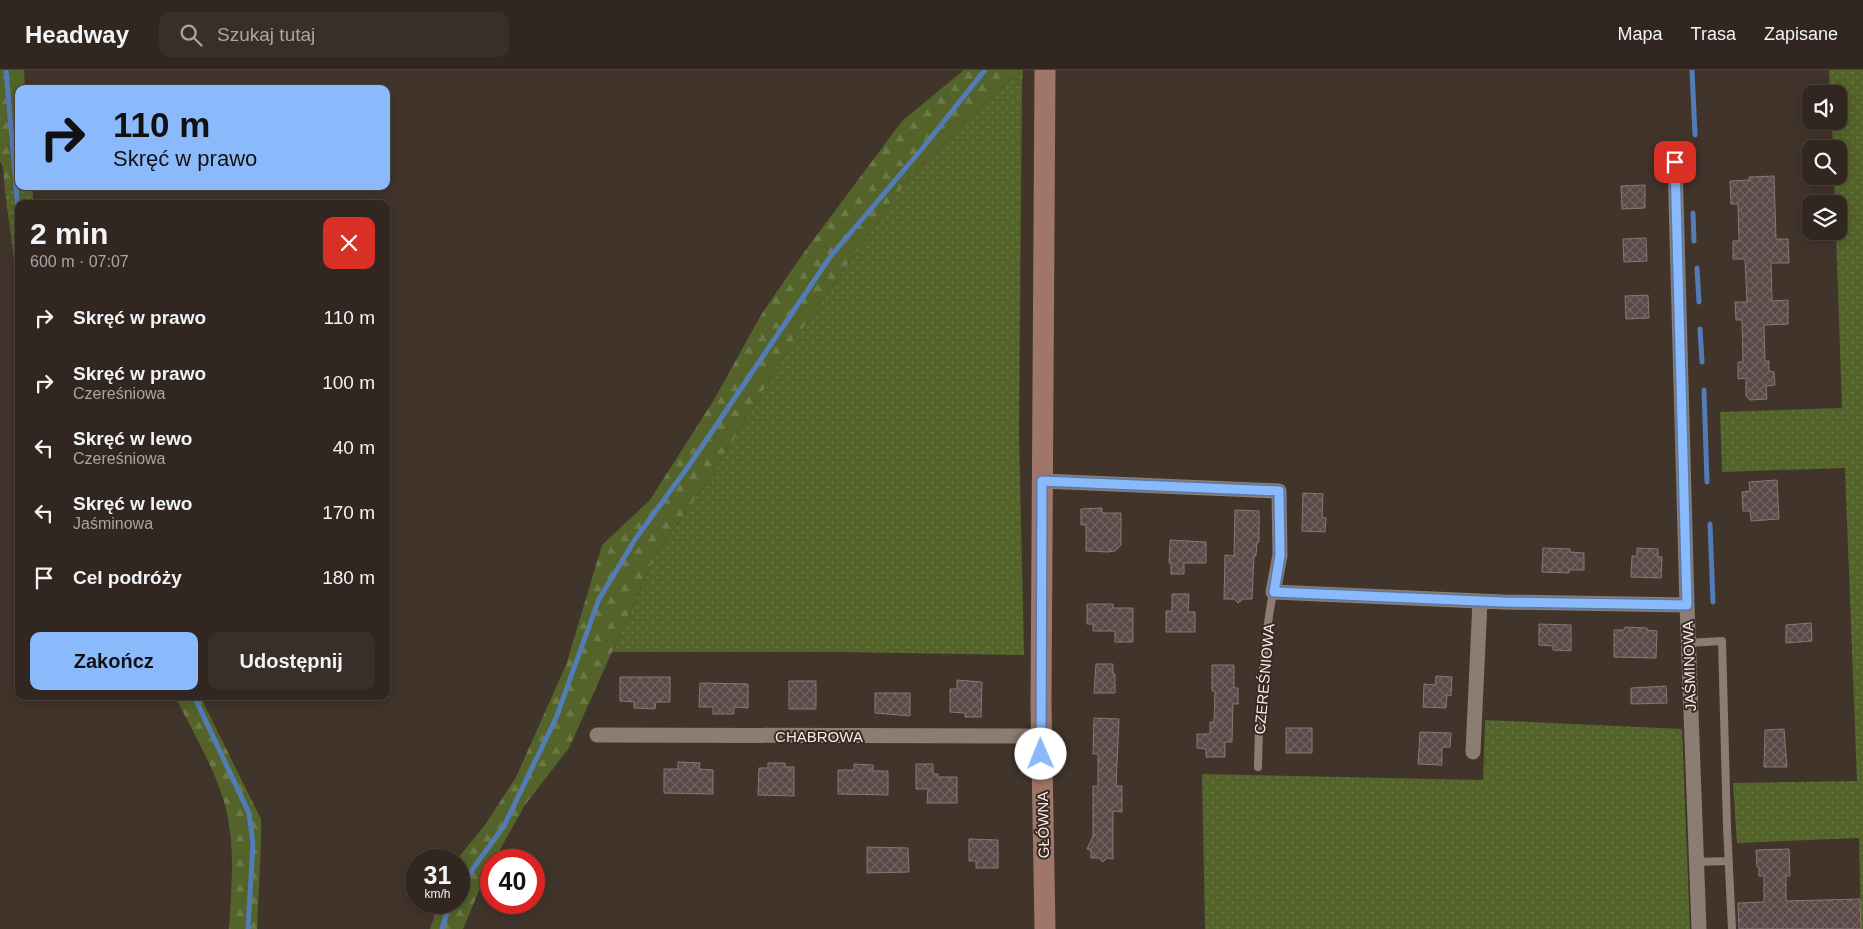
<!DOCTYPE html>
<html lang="pl">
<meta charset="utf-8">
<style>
:root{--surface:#312720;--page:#392f29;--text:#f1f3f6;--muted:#a8a5a5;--line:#4c443e;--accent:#8bbafc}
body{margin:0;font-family:Helvetica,sans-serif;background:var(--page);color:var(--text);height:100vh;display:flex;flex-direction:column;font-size:19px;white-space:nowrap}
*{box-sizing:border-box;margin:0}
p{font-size:16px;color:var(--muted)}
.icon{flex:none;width:28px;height:28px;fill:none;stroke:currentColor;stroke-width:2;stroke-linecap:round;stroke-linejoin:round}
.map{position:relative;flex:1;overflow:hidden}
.details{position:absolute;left:15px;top:130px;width:375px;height:500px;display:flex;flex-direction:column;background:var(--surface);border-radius:10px;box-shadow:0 2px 12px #0003,0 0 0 1px var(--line)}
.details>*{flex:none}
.top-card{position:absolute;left:15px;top:15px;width:375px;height:105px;border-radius:10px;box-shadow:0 2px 12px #0003,0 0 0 1px var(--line);background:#8bbafc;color:#111;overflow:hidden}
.controls{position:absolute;left:1802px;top:15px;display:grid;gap:10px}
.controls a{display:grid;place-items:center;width:45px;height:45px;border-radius:10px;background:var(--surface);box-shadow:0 2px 12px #0003,0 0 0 1px var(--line);font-size:25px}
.speed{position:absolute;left:405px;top:779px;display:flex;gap:10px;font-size:25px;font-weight:700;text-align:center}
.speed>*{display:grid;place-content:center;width:65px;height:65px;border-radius:50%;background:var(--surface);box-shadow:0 2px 12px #0003,0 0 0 1px var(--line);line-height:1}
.speed small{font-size:12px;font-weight:400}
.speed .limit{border:8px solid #d22;background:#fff;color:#111}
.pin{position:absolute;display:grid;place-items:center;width:42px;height:42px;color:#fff;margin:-21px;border-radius:10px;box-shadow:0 2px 8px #0006}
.me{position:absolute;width:55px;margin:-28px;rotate:359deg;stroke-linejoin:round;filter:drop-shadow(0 0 4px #0008)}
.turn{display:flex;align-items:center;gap:18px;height:105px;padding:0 15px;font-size:22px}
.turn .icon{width:65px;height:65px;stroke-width:2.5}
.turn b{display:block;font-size:35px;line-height:42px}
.round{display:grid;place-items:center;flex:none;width:52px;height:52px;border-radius:10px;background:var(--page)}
.summary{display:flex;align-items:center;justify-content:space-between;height:85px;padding:0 15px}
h1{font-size:30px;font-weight:600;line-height:38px}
.primary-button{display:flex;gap:10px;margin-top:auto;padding:10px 15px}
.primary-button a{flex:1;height:58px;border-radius:10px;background:var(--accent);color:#111;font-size:20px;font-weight:600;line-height:58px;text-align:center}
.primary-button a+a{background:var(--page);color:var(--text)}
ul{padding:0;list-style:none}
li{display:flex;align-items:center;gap:15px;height:65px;padding:0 15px}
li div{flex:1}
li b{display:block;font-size:19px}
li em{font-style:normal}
header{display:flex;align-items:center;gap:30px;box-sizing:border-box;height:70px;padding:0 25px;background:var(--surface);border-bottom:1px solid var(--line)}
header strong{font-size:24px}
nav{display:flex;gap:28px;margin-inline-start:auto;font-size:18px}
.search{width:350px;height:45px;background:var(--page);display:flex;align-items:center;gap:12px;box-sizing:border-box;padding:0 18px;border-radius:10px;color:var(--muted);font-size:19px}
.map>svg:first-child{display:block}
.grass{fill:url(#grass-dots)}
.forest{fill:url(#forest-firs)}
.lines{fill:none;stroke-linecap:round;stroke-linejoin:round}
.stream{stroke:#537cb7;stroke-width:5}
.building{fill:url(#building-cross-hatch);stroke:#897675}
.lane{stroke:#8c7d73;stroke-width:8}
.street{stroke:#8c7d73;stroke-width:15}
.secondary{stroke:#9f7668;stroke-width:21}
.route-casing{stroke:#5a79a4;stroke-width:12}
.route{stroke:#8bbafc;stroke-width:9}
.labels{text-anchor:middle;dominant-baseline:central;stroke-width:4;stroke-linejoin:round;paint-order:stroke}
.street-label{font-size:15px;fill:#f5ece6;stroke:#372a22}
</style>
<header>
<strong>Headway</strong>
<div class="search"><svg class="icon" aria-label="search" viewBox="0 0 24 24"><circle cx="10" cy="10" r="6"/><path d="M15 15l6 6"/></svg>Szukaj tutaj</div>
<nav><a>Mapa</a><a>Trasa</a><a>Zapisane</a></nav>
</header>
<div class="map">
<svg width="1863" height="859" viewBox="0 0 1863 859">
<defs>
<pattern id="grass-dots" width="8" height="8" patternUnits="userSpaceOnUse" patternTransform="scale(1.25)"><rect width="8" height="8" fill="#536329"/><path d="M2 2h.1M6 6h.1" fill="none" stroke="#6c7a48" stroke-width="1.8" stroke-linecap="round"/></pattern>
<pattern id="forest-firs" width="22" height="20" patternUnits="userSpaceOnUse" patternTransform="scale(1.25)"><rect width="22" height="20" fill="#536329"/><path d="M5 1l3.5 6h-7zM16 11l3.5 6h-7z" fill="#6c7a48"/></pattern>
<pattern id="building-cross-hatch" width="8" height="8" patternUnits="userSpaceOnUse" patternTransform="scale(1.25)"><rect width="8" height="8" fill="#5a4947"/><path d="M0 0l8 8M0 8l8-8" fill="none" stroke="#726362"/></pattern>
</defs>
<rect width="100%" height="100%" fill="#41342b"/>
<path class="grass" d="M1829,0H1863V859H1861L1859,768L1737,773L1733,713L1857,711L1845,398L1722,402L1720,342L1842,338L1836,161H1839V134H1835L1834,106H1839V79H1833L1832,51H1839V24H1830Z
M1011,8L1022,10L1019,362L1024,585L843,582H612L655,486L715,400L794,270L909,108L980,37Z
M32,117L34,134H19V228L5,121Z
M1485,650L1682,659L1690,859H1205L1202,704L1483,710Z"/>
<path class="forest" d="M0,0H24L25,19H19V116L32,117L5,121L3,97L0,92Z
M964,0H1023L1022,10L1011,8L980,37L909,108L794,270L715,400L655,486L569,678L525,735L494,790H491V796L483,811L463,859H430L439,833L459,832V790H456L485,755L516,707L566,595L602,475L650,430L715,328L761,245L802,185L902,51Z
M175,626H200L261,749V773L257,859H229C231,823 235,785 228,748C220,706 194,665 175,626Z"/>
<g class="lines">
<path class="stream" d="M6,0L19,151
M1692,0L1695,65
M1693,143L1694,171
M1697,198L1699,232
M1700,259L1702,292
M1704,320L1707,412
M1710,454L1713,532
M194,626L249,743L253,774L248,859
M459,818L504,756L556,648L599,529L636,468L690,394L830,187L921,80L985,0
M442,859L450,832"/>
</g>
<path class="building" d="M1774,106L1776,169H1788L1789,193H1771L1772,231L1788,230V254L1764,255L1765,291H1769V301L1774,302L1775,315L1766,316L1767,329L1750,330L1746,326V308L1738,309V292H1743L1742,250H1736L1735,232H1747L1745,189H1733V171H1739L1738,134H1731L1730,111L1749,110V107Z
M1645,115V138L1622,139L1621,116Z
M1646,168L1647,191L1624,192L1623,169Z
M1648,225L1649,248L1626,249L1625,226Z
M1777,410L1779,449L1751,451L1750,441H1743L1742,422L1750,421L1749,412Z
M1303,423L1323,424L1322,447L1326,448L1325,462L1302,461Z
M1102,438V443H1121V475L1115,481L1108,482L1086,481V455H1081V439Z
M1235,440L1259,441V472H1257L1256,486H1254L1252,529H1243L1238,533L1234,529H1224L1225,485L1234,486Z
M1170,470L1206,472V493H1184V504H1171V493H1169Z
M1543,478L1570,479V482L1584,483V500H1569V503L1542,502Z
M1637,478L1658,479V487H1662L1661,508L1631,507L1632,486H1637Z
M1172,524H1189L1188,542H1195V562H1166V541H1172Z
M1087,534H1113V538H1133V572H1115V561H1093V554H1087Z
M1811,553L1812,571L1786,573V555Z
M1539,554L1571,555V581L1553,580V576L1539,575Z
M1625,557L1647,558V560L1657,561L1656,588L1614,587V560H1624Z
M1096,594H1113V604H1115V623H1094Z
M1212,595H1234V618H1238V634H1233L1232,672H1225V687H1206V679L1197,678V664H1210V652H1214L1215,621H1212Z
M1436,606L1452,607L1451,626L1447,625L1446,638L1423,637L1424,614L1435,615Z
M620,607H670V632H656L655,639L634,638V632L620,631Z
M957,610L982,612L981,647H965V643L950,642V619H957Z
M789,611H816V639H789Z
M700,613L748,614V638L734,637V644H713V637H699Z
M1666,616L1667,633L1631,634V618Z
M875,623H910V646L875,643Z
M1094,648L1119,649L1116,716H1122V742L1113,741V789L1107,788L1103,792L1099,788H1091V781L1087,779L1093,766V716H1098V684H1093Z
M1286,658H1312V683H1286Z
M1784,659L1787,697H1764L1765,660Z
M1420,662L1451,663L1450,677H1442V695L1418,694Z
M678,692L700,693L699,699L713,700V724L664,723V699H678Z
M768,693H785V697H794V726L758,725L759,698H768Z
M854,694L873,695V701H888V725L838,724V700H854Z
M916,694H933V704H938V707H957V733H927L928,719H916Z
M969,769L998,770V798H976V791H969Z
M867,777L908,778L909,802L867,803Z
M1789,779L1790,806H1786V831L1860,829L1861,859H1739L1738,833L1764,832V806H1759V797H1757L1756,780Z"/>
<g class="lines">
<path class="lane" d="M1688,573L1722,571L1727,757L1732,859
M1258,697C1259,637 1262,581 1273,522
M1697,792L1728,791"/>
<path class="street" d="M1675,92L1687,535L1699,859
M1042,411L1279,421L1280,485L1273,522L1503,532L1687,535
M597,665L1041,666
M1473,682L1480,531"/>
<path class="secondary" d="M1045,859L1041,634L1045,0"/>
</g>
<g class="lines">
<g class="route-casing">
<path id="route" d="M1041,684L1042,411L1279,421L1280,485L1274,522L1503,532L1687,535L1675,92"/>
</g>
<use href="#route" class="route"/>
</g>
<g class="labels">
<g class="street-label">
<text transform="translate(1689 596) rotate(-92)">JAŚMINOWA</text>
<text transform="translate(1264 609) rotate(-85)">CZEREŚNIOWA</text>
<text x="819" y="666">CHABROWA</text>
<text transform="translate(1043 755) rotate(-91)">GŁÓWNA</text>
</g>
</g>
</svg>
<div class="controls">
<a><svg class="icon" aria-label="sound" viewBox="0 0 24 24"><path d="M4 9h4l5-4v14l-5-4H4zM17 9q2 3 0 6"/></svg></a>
<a><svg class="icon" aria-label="search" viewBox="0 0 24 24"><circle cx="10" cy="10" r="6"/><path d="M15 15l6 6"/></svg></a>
<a><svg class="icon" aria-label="layers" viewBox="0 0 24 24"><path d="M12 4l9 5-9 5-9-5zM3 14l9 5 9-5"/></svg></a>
</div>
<div class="speed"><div>31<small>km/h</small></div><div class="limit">40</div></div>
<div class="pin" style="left:1675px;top:92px;background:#d93025"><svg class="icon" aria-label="arrive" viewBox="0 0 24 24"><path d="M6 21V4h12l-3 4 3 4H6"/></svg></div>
<svg class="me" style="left:1041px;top:684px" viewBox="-20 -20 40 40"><circle r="19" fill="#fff"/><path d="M0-13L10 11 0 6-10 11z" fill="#8bbafc"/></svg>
<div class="top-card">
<div class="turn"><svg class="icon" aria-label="right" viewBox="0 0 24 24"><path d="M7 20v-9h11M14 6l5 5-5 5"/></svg><div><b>110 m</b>Skręć w prawo</div></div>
</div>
<section class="details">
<div class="summary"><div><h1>2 min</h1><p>600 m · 07:07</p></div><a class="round" style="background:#d93025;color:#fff"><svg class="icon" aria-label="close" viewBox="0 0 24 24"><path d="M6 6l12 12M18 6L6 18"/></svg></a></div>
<ul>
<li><svg class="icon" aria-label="right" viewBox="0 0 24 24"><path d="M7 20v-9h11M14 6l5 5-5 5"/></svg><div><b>Skręć w prawo</b></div><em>110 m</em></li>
<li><svg class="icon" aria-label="right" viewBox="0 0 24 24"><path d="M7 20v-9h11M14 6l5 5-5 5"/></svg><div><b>Skręć w prawo</b><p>Czereśniowa</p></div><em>100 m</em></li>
<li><svg class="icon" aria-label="left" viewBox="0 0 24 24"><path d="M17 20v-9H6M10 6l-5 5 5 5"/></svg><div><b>Skręć w lewo</b><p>Czereśniowa</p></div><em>40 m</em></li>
<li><svg class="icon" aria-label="left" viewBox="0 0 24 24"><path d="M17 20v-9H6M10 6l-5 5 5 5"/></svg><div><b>Skręć w lewo</b><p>Jaśminowa</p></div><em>170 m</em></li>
<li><svg class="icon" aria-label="arrive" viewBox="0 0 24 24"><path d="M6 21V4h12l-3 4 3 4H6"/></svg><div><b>Cel podróży</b></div><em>180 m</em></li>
</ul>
<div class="primary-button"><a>Zakończ</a><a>Udostępnij</a></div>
</section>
</div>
